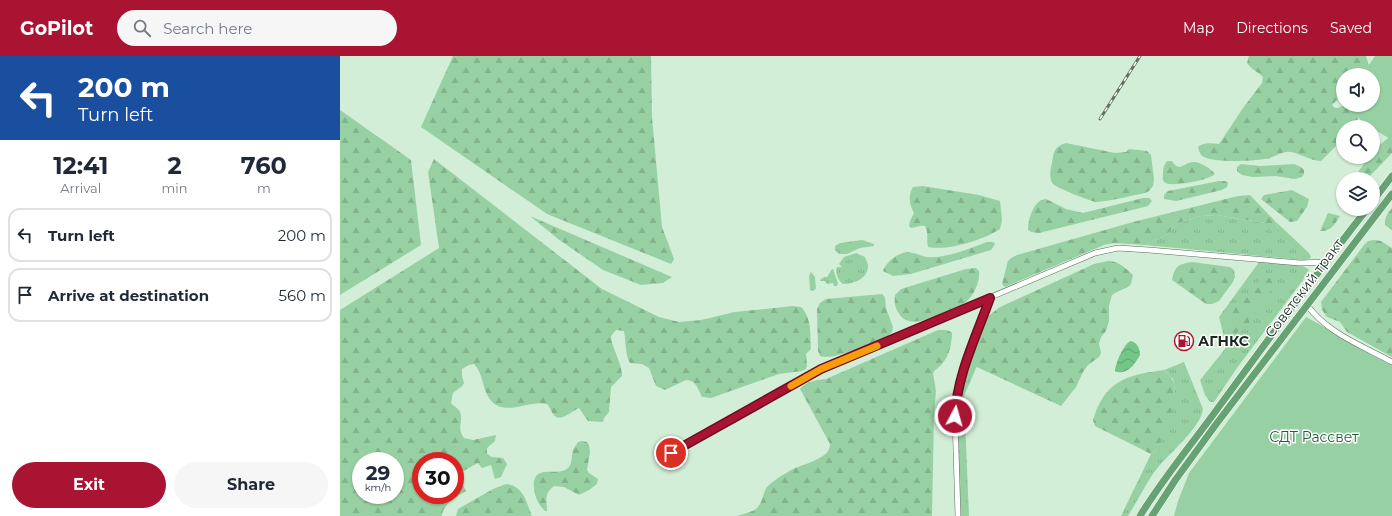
<!DOCTYPE html>
<meta charset="utf-8">
<style>
:root{--surface:#fff;--page:#f6f6f7;--text:#1f2937;--muted:#747a83;--line:#e0e1e3;--accent:#aa1433}
body{margin:0;font-family:Montserrat,sans-serif;background:var(--page);color:var(--text);height:100vh;display:flex;flex-direction:column;font-size:15px;white-space:nowrap}
*{box-sizing:border-box;margin:0}
p{font-size:13px;color:var(--muted)}
.icon{flex:none;width:22px;height:22px;fill:none;stroke:currentColor;stroke-width:2;stroke-linecap:round;stroke-linejoin:round}
.map{position:relative;flex:1;overflow:hidden}
.panel{display:flex;flex-direction:column;background:var(--surface);width:340px}
.panel>*{flex:none}
.top-card{background:#1a4fa0;color:#fff;overflow:hidden}
.buttons{position:absolute;left:996px;top:12px;display:grid;gap:8px}
.buttons a{display:grid;place-items:center;width:44px;height:44px;border-radius:50%;background:var(--surface);box-shadow:0 1px 3px #0004;font-size:20px}
.speed{position:absolute;left:12px;top:396px;display:flex;gap:8px;font-size:20px;font-weight:700;text-align:center}
.speed>*{display:grid;place-content:center;width:52px;height:52px;border-radius:50%;background:var(--surface);box-shadow:0 1px 3px #0004;line-height:1}
.speed small{font-size:10px;font-weight:400}
.speed .limit{border:6px solid #d22;background:#fff;color:#111}
.pin{position:absolute;display:grid;place-items:center;width:34px;height:34px;color:#fff;margin:-17px;border:2px solid #fff;border-radius:50%;box-shadow:0 1px 4px #0007}
.me{position:absolute;width:44px;margin:-22px;rotate:6deg;stroke-linejoin:round;filter:drop-shadow(0 0 3px #0008)}
.turn{display:flex;align-items:center;gap:14px;height:84px;padding:0 12px;font-size:18px}
.turn .icon{width:52px;height:52px;stroke-width:2.5}
.turn b{display:block;font-size:28px;line-height:34px}
.eta{display:flex;justify-content:space-evenly;align-items:center;height:68px;text-align:center}
.eta b{font-size:24px;font-weight:700;line-height:28px}
.primary-button{display:flex;gap:8px;margin-top:auto;padding:8px 12px}
.primary-button a{flex:1;height:46px;border-radius:24px;background:var(--accent);color:#fff;font-size:16px;font-weight:700;line-height:46px;text-align:center}
.primary-button a+a{background:var(--page);color:var(--text)}
ul{padding:0;list-style:none}
li{display:flex;align-items:center;gap:12px;height:54px;margin:0 8px 6px;padding:0 4px;border:2px solid var(--line);border-radius:12px}
li div{flex:1}
li b{display:block;font-size:15px}
li em{font-style:normal}
header{display:flex;align-items:center;gap:24px;box-sizing:border-box;height:56px;padding:0 20px;background:var(--accent);color:#fff}
header strong{font-size:19px}
nav{display:flex;gap:22px;margin-inline-start:auto;font-size:14px}
.search{width:280px;height:36px;background:var(--page);display:flex;align-items:center;gap:10px;box-sizing:border-box;padding:0 14px;border-radius:22px;color:var(--muted);font-size:15px}
main{display:flex;flex:1;min-height:0}
.map>svg:first-child{display:block}
.grass{fill:url(#grass-tufts)}
.forest{fill:url(#forest-firs);fill-rule:evenodd}
.garden{fill:#97d1a3}
.water{fill:url(#water-waves)}
.lines{fill:none;stroke-linecap:round;stroke-linejoin:round}
.minor-casing{stroke:#556d59;stroke-width:6}
.highway-casing{stroke:#fff;stroke-width:8}
.minor{stroke:#fff;stroke-width:5}
.highway{stroke:#67a274;stroke-width:7}
.rail-casing{stroke:#607062;stroke-width:3}
.rail{stroke:#fff;stroke-width:1.5;stroke-dasharray:4.5;stroke-linecap:butt}
.route-casing{stroke:#6e0d21;stroke-width:10}
.route{stroke:#aa1433;stroke-width:7}
.slow{stroke:#f59e0b;stroke-width:7}
.labels{text-anchor:middle;dominant-baseline:central;stroke-width:3;stroke-linejoin:round;paint-order:stroke}
.street-label{font-size:14px;fill:#1d271f;stroke:#fff}
.poi-label{font-size:14px;font-weight:bold;fill:#1d271f;stroke:#fff;text-anchor:start}
.park-label{font-size:14px;fill:#245d34;stroke:#fff}
</style>
<header>
<strong>GoPilot</strong>
<div class="search"><svg class="icon" aria-label="search" viewBox="0 0 24 24"><circle cx="10" cy="10" r="6"/><path d="M15 15l6 6"/></svg>Search here</div>
<nav><a>Map</a><a>Directions</a><a>Saved</a></nav>
</header>
<main>
<section class="panel">
<div class="top-card">
<div class="turn"><svg class="icon" aria-label="left" viewBox="0 0 24 24"><path d="M17 20v-9H6M10 6l-5 5 5 5"/></svg><div><b>200 m</b>Turn left</div></div>
</div>
<div class="eta">
<div><b>12:41</b><p>Arrival</p></div>
<div><b>2</b><p>min</p></div>
<div><b>760</b><p>m</p></div>
</div>
<ul>
<li><svg class="icon" aria-label="left" viewBox="0 0 24 24"><path d="M17 20v-9H6M10 6l-5 5 5 5"/></svg><div><b>Turn left</b></div><em>200 m</em></li>
<li><svg class="icon" aria-label="arrive" viewBox="0 0 24 24"><path d="M6 21V4h12l-3 4 3 4H6"/></svg><div><b>Arrive at destination</b></div><em>560 m</em></li>
</ul>
<div class="primary-button"><a>Exit</a><a>Share</a></div>
</section>
<div class="map">
<svg width="1052" height="460" viewBox="0 0 1052 460">
<defs>
<pattern id="grass-tufts" width="24" height="20" patternUnits="userSpaceOnUse"><rect width="24" height="20" fill="#97d1a3"/><path d="M3 7l-1-3M5 7V3M7 7l1-3M15 17l-1-3M17 17v-4M19 17l1-3" fill="none" stroke="#82b38c"/></pattern>
<pattern id="forest-firs" width="22" height="20" patternUnits="userSpaceOnUse"><rect width="22" height="20" fill="#97d1a3"/><path d="M5 1l3.5 6h-7zM16 11l3.5 6h-7z" fill="#82b38c"/></pattern>
<pattern id="water-waves" width="16" height="10" patternUnits="userSpaceOnUse"><rect width="16" height="10" fill="#74c588"/><path d="M0 5q4-4 8 0t8 0" fill="none" stroke="#5fa06f"/></pattern>
</defs>
<rect width="100%" height="100%" fill="#d3eed7"/>
<path class="grass" d="M876,159L925,167L939,175L935,165L969,197L971,201L969,203L962,204L805,189L826,179L838,167L861,160Z
M522,184L534,188V190L520,192L507,198H499L495,194V190L500,187Z
M516,197L525,201C526,204 528,207 528,210C528,223 513,228 503,228C498,224 495,217 497,211H502L499,208L504,201Z
M922,205C934,206 960,205 969,214L966,220L897,312L874,346H870L865,339L860,324L885,293L886,289L879,261L919,206Z
M492,213H493L498,227L497,230H494L493,227L487,228L485,225H480L481,223L484,221H487Z
M471,216L475,221L476,233L472,235L470,234L469,220Z
M844,306L863,353C861,371 831,396 819,410C807,425 798,444 788,460H781L811,398L816,395L835,335L833,323L824,314Z
M628,307L637,310L624,340L629,460H621L617,358L618,343Z"/>
<path class="forest" d="M113,0H311L312,61L322,171L334,203L331,208L207,158L81,71Z
M909,0H1026L1030,13L1028,19H1003V38L992,49L995,52H998L1005,49H1020L1017,67L1013,71H1003V83L981,105C968,105 956,94 946,96C939,97 933,102 925,103C912,105 876,107 864,101C860,99 859,95 858,91C863,86 872,87 879,88L903,52L922,27L923,21C918,16 911,13 907,7Z
M0,54L71,104L81,189L0,239Z
M1052,79V97L1027,123H1013L1029,101H1033V96L1038,90Z
M726,87L775,97L786,96L789,93L807,95L811,99L814,123L813,130L809,135L805,137C789,140 772,145 756,146C752,146 715,131 713,128C709,122 710,114 712,107C714,95 714,91 726,87Z
M94,103L262,233L319,261L339,266L361,264L395,256L453,250L461,251C472,262 470,278 471,293L466,298L467,309L466,313L462,315L439,318L371,342L362,341C358,333 356,324 346,324L325,334L316,330L309,312L302,308L290,307C285,299 286,286 284,275L276,274L271,280C272,294 282,306 282,320L271,331L269,356L264,362L263,366L248,365L239,352C232,355 220,367 214,359C211,356 210,351 207,348C188,343 163,363 149,342C142,332 144,319 134,308L129,309L122,313V320L124,327L122,330L113,337L111,347C114,351 119,352 120,356C124,365 116,371 124,382L133,384L156,379L155,385L147,392V398L152,401L163,402L167,408L161,421L155,423L151,409L142,412L138,407L118,418L126,435C116,441 103,448 102,460H0V254L99,192L88,116ZM21,405H55V439H21ZM81,405H115V439H81Z
M827,105H832C840,118 845,105 854,106C861,106 871,113 875,118C870,124 830,132 824,126C822,123 823,120 823,117C823,112 824,109 827,105Z
M901,108L920,110L954,108L961,111L964,114V118L962,121L955,123L936,120L912,121L902,119L897,115V111Z
M879,125H885L888,127L887,131L882,134L836,145L824,143V139L828,135Z
M583,130L639,139L660,145L662,164L660,173C643,184 609,195 588,191C586,184 589,177 585,170C580,169 576,172 571,172L569,170L570,165L574,157C569,148 568,140 573,131Z
M952,134L969,143L967,151L957,165L950,166L921,143L924,139Z
M910,139L935,165L939,175L932,176L925,167L876,159L861,160L838,167L826,179L805,189L774,187L764,189L665,231L662,228L668,205L671,202L677,199L793,166L898,140Z
M803,142H809L812,145L808,150L699,177L691,176L688,174C688,164 692,150 701,144L706,143L726,153L743,157Z
M1052,152V174L1045,169C1044,162 1048,157 1052,152Z
M988,157L1000,160C995,168 991,176 980,175Z
M190,160L332,221L323,227L301,229L263,214L218,183Z
M1034,184L1041,185L1052,192V301L1007,276L1000,266L987,261L982,254L981,246L1024,189L1028,185Z
M647,186H653L655,188L651,194L571,218L553,220L543,215C545,208 555,199 563,197C572,194 579,200 587,201C605,203 631,192 647,186Z
M768,205C779,205 785,212 793,219L791,228L788,231L777,236L772,239L769,250V265L766,275L761,281L759,288L761,297L759,301L748,309L743,316L736,331L721,350L628,307L647,261L660,251L754,208Z
M852,206L890,211L894,214L895,221L893,226L879,245L872,248H866L832,224C835,210 838,208 852,206Z
M636,212L639,215C640,225 635,238 627,245C623,249 613,252 608,254C595,260 571,274 560,259C555,253 554,247 555,239L561,233L626,213Z
M923,221L935,223L938,232L926,237L918,249L912,264L892,281L888,269L890,257L896,247L910,236Z
M542,238L545,241L546,252L553,271L552,276L548,280C532,286 496,305 480,300L478,295L477,253L480,247L486,243Z
M598,274C603,274 608,273 612,277C612,288 609,300 602,308C599,312 595,313 593,317L596,335L594,358L592,460H397C403,458 413,456 417,452C423,445 423,438 426,432C432,425 443,419 451,414C462,408 491,403 490,388L460,333C467,325 476,324 486,323Z
M824,314C826,317 831,320 832,323C842,342 823,378 816,395L811,398L755,370L753,364C765,324 787,319 824,314Z
M242,385L247,386L249,389L250,396L247,414L249,417L258,423L257,428L249,434L239,439L224,431L214,430C205,437 206,442 207,453V455H205C199,449 195,442 194,433C191,405 218,422 228,412C233,407 231,400 233,394C234,391 237,388 238,386Z
M166,428C184,430 186,446 192,460H116L118,453L153,433Z"/>
<path class="garden" d="M1035,0H1052V84L1033,73V71L1027,70L1005,49H1033V19H1022Z
M966,261L1052,308V460H834L838,445L849,417Z"/>
<path class="water" d="M791,285C797,287 800,292 800,299C795,308 787,320 775,315C775,308 784,287 791,285Z"/>
<g class="lines">
<g class="minor-casing">
<path id="minor" d="M967,249C987,277 1023,290 1052,306
M323,402L481,313L755,197L778,192L809,194L960,207L986,206
M618,460L615,360C617,319 636,281 650,242"/>
</g>
<g class="highway-casing">
<path id="highway" d="M1033,145L1052,120
M800,460C823,422 852,388 878,352C927,285 976,218 1027,153
M812,460L836,423L877,367L1052,138"/>
</g>
<use href="#minor" class="minor"/>
<use href="#highway" class="highway"/>
<g class="rail-casing">
<path id="rail" d="M760,63L800,0"/>
</g>
<use href="#rail" class="rail"/>
</g>
<g class="lines">
<g class="route-casing">
<path id="route" d="M331,397L481,313L650,242C636,281 617,319 615,360"/>
</g>
<use href="#route" class="route"/>
<path class="slow" d="M451,330L481,313L537,290"/>
</g>
<defs>
<g id="fuel-ring" transform="scale(1)"><circle r="9.5" fill="#fff" stroke="#aa1433" stroke-width="1.5"/><path d="M-5.5-6h7V0h2V4h1.3V-2.5L3-4.5l.8-.8L6-3V5H2.5V1h-1V6h-7ZM-4.2-4.7v3.2H.2V-4.7Z" fill="#aa1433"/></g>
</defs>
<g fill-rule="evenodd">
<use href="#fuel-ring" x="844" y="285"/>
</g>
<g class="labels">
<g class="street-label">
<text transform="translate(964 232) rotate(-53)">Советский тракт</text>
</g>
<g class="poi-label">
<text x="858" y="285">АГНКС</text>
</g>
<g class="park-label">
<text x="974" y="381">СДТ Рассвет</text>
</g>
</g>
</svg>
<div class="buttons">
<a><svg class="icon" aria-label="sound" viewBox="0 0 24 24"><path d="M4 9h4l5-4v14l-5-4H4zM17 9q2 3 0 6"/></svg></a>
<a><svg class="icon" aria-label="search" viewBox="0 0 24 24"><circle cx="10" cy="10" r="6"/><path d="M15 15l6 6"/></svg></a>
<a><svg class="icon" aria-label="layers" viewBox="0 0 24 24"><path d="M12 4l9 5-9 5-9-5zM3 14l9 5 9-5"/></svg></a>
</div>
<div class="speed"><div>29<small>km/h</small></div><div class="limit">30</div></div>
<div class="pin" style="left:331px;top:397px;background:#d93025"><svg class="icon" aria-label="arrive" viewBox="0 0 24 24"><path d="M6 21V4h12l-3 4 3 4H6"/></svg></div>
<svg class="me" style="left:615px;top:360px" viewBox="-20 -20 40 40"><circle r="17" fill="#aa1433" stroke="#fff" stroke-width="3"/><path d="M0-11L8 9 0 5-8 9z" fill="#fff"/></svg>
</div>
</main>
